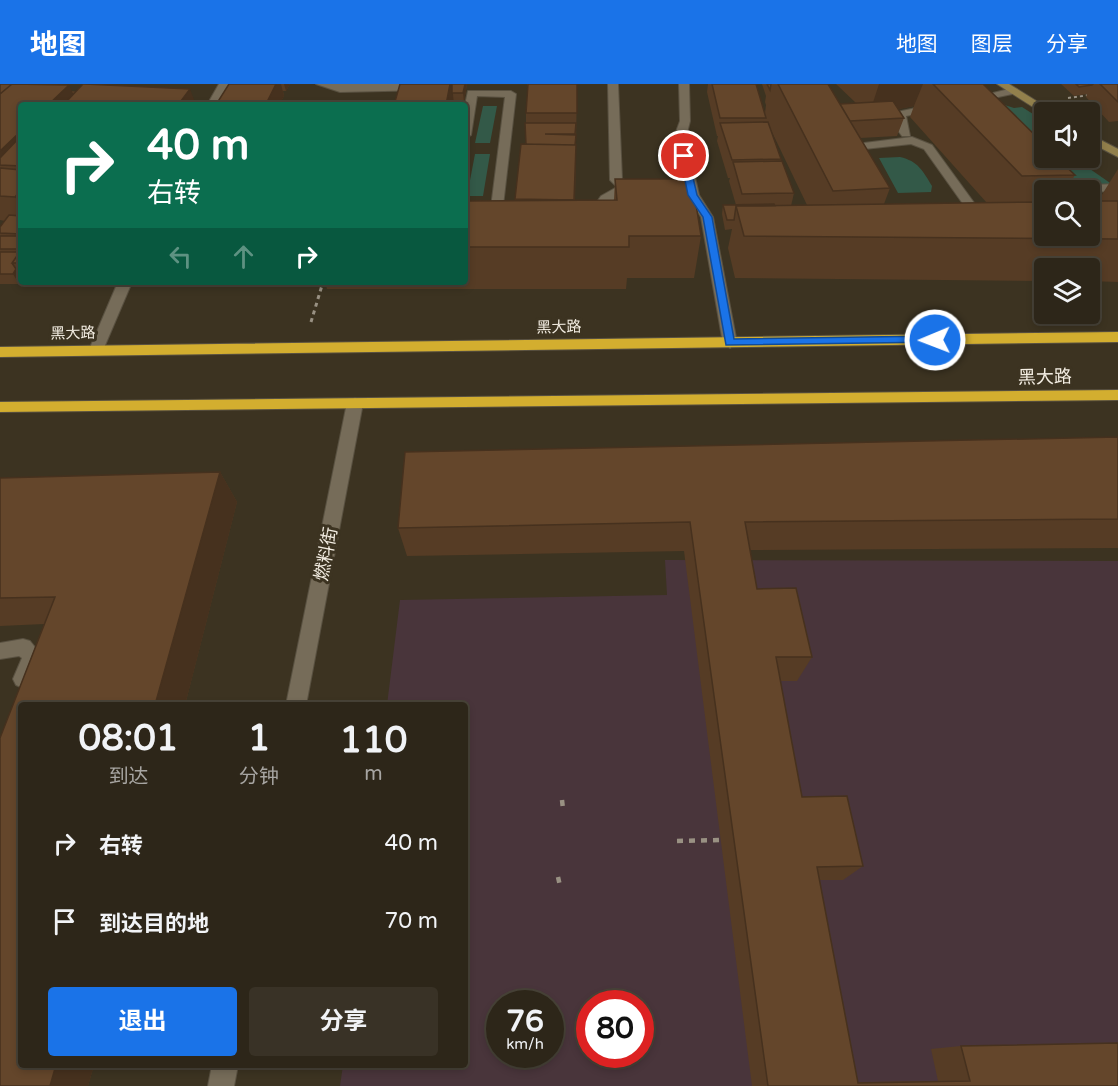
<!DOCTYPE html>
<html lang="zh">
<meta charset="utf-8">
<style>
:root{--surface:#2d2619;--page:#393226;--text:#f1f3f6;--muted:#a7a5a2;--line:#484338;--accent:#1a73e8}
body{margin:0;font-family:"Varela Round","Noto Sans SC",sans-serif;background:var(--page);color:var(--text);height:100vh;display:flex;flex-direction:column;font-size:22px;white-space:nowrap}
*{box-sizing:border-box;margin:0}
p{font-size:20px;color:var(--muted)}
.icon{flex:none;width:33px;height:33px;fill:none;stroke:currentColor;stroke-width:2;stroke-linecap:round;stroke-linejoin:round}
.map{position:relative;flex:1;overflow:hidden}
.sheet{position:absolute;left:18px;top:618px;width:450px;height:366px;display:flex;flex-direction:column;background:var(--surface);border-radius:6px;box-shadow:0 3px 9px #0003,0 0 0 2px var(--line)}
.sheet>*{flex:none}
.top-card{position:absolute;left:18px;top:18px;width:450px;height:183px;border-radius:6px;box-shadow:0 3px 9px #0003,0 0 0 2px var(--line);background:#0b6e4f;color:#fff;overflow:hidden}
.tools{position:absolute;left:1034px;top:18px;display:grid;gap:12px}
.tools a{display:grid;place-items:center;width:66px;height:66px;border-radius:6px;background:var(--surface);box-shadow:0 3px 9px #0003,0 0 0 2px var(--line);font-size:30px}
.speed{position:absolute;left:486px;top:906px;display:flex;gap:12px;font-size:30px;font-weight:700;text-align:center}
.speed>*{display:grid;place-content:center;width:78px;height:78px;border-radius:50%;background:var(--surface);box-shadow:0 3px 9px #0003,0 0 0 2px var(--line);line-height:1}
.speed small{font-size:15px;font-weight:400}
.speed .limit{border:9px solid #d22;background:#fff;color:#111}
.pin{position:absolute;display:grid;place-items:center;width:51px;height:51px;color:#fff;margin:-26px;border:3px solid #fff;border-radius:50%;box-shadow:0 2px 6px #0007}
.me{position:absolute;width:66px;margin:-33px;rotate:269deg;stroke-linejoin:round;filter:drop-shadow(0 0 4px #0008)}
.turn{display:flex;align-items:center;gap:21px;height:126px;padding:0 30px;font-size:27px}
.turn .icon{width:78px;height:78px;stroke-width:2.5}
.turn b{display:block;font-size:42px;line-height:51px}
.lanes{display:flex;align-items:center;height:57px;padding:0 30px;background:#0003;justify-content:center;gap:30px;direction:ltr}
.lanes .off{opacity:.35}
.eta{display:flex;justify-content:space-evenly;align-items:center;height:102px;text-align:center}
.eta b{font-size:36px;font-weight:700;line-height:42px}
.cta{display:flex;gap:12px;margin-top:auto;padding:12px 30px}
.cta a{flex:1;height:69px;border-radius:6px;background:var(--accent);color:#fff;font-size:24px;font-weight:700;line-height:69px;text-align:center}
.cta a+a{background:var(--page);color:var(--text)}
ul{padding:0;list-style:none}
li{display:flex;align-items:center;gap:18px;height:78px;padding:0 30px}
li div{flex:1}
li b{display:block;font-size:22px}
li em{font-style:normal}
header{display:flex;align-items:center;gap:36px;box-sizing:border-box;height:84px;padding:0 30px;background:var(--accent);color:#fff}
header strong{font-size:28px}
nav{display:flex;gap:33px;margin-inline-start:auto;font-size:21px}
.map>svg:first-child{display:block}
.education{fill:#49353b;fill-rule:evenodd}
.green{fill:#335948}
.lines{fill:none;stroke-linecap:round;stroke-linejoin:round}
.lane-casing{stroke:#595141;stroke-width:2}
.street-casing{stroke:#595141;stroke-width:2}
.secondary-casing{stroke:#595141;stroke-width:2}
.highway-casing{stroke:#595141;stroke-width:2}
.path-far2{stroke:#999183;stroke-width:2;stroke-dasharray:3 3;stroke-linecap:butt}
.path-far1{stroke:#999183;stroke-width:3;stroke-dasharray:4 4;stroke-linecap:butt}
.path{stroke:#999183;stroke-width:4.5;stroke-dasharray:6 6;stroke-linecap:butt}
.lane{fill:#766c59;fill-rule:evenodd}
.street{fill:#766c59;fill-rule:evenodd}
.secondary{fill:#92804c;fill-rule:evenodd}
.highway{fill:#d3ae2f;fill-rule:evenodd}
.wall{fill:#563c25;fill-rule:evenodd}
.shaded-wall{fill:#46311e}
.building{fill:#64462b;stroke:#46311e;stroke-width:1.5}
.route{fill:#1a73e8;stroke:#114b97;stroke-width:1.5}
.labels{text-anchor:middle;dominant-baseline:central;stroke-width:6;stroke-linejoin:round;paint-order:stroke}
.far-street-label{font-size:15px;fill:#f3ede2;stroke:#3c3321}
.street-label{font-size:18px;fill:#f3ede2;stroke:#3c3321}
</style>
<header>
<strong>地图</strong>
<nav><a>地图</a><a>图层</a><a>分享</a></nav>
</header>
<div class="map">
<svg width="1118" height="1002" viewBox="0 0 1118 1002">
<rect width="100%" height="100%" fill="#3c3321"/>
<path class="education" d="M665,476L1118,477V1002H340L343,981H465V621H387L400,516L667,511ZM500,920H550V970H500ZM590,920H640V970H590Z"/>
<path class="green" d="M992,17L1014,24L1022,23L1044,37V64Z
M483,22H497L490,59H475Z
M475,70H490L483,112H467Z
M900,73C918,77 923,87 932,102L931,108L898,109L879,74Z
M1071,82L1090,85L1113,101H1069L1061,84Z"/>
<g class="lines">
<g class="lane-casing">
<path id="lane" d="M219,0H229L217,21H207Z
M316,0H437L429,6L340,8Z
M608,0H618L622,95L641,102L609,118L595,138L591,139L585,135L601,112L617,103L610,96Z
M679,0H689L690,37L686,53L699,111L713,133L737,259L730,264L723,259L701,133L687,111L674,53L680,37Z
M1013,4L1017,5V9L970,19L965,16Z
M468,7H511L516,10L501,139L495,143L489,139L505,13L477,12L471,51L465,54V21Z
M935,20L939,21V25L906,32L910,52H902L896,44L897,28Z
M912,53L932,61L988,138L986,141H978L924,65L911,60L855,66L858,71L852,74L848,73L842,64L848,61Z
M1118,100V108L1054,106L1060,102Z
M118,198H132L103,266L101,269H91L89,266Z
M23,555L30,557L42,572L30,601L23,604L16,601L13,595L22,574L19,572L0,575V559Z"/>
</g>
<g class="street-casing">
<path id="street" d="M355,314L363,319L306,621H286L347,319Z
M212,981H238L234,1002H208Z"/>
</g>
<g class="secondary-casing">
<path id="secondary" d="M997,0H1009L1054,28L1044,30Z
M1089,50L1118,65V73L1089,58Z"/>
</g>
<g class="highway-casing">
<path id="highway" d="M1118,248V258L0,273V263Z
M1118,306V316L0,328V318Z"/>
</g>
<path class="path-far2" d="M1068,14L1090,11"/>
<path class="path-far1" d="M311,238L323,198"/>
<path class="path" d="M562,716L563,725
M677,757L724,756
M558,793L560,802"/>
<use href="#lane" class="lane"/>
<use href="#street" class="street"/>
<use href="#secondary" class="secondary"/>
<use href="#highway" class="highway"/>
</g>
<path class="wall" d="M0,0L71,7L196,21H21V197L19,200H0V143L5,137L0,136Z
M229,0H290L286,7H283L284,12L279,21H218L217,19Z
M400,0H452V4V0H467L464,18H453Z
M527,0H577L575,117L614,116L615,95L701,152L694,194H627L626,205H327L325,198H465V117H515L521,60H526V29L528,2H527Z
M708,0H756L765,29L766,21L765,18L766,12L762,0H828L840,20L856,19L836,0H983L1075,91L1066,106H1044V152L1098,117L1118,85V198L1089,197V184H1044V197L735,194L728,164L732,145L725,146L722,130L723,121H736L729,97L730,94H728L717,57L718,52H717L707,8ZM914,22L910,33L987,119L884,120L890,104L860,54L897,52L904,34L898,25ZM770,44L807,121L791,122L794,109L781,77V75Z
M1061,0H1118V37L1109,38L1086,13L1087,10L1074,12Z
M50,198H110V199Z
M132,198H181L180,200Z
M185,198H315L314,202L186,200Z
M1118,353V464L750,466L757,505L812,573L797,597H780L802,713L863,782L843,796H819L858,998L938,997L931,965L961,962L1118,1002H752L684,467L407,472L398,444Z
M220,388L237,418L185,621H21V981H94L88,1002H0V654L44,540L0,542V394Z"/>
<path class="shaded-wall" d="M276,0H281L284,12L279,21H266Z
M284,0H290L286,7Z
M450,0H452L454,21H446Z
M465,0H467L464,18L463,9Z
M879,0H923L914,22L869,31Z
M69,1L77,18L67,17L69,21H48Z
M190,5L196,21H178Z
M21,47V82L0,81V67Z
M21,106V123L15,113Z
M16,185L21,193V197L19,200L13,190Z
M220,388L237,418L185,621H155Z
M56,981H94L88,1002H50Z"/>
<path class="building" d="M0,0H12L0,10Z
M12,0L69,1L48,21H21V47L0,67V10Z
M83,0H85L190,5L178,21H145L67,17Z
M229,0H276L266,20L217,19Z
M400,0H450L446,21H394Z
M452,0H465L463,9H452Z
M528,0H577V29H526Z
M712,0H756L766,34H720Z
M767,0H771L770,6Z
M778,0H828L890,104L833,107Z
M933,0H983L1044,60V74H1057L1075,91L1022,92Z
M1076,0H1093L1092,1L1079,3Z
M1100,0H1118V18Z
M893,17L904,34L850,37L840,20Z
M768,38L781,75L732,76L720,39Z
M525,39H576L575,50H545L576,51L575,61L526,60Z
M21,52V82L0,81V74Z
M521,60L576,61L574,116L515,115Z
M782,77L794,109L742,110L733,78Z
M0,84L21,86V106L15,113L0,112Z
M615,95H692L701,152H629V163H465V117L617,116Z
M1089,117H1118V155L744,152L736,122L1044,118V152H1089Z
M774,120L775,122H736L734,136H727L723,121Z
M9,131L21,132V150L0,149V143Z
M0,152H21V165H0Z
M21,166V179H12Z
M0,168H20L12,179L16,185L13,190H0Z
M1118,353V435L745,438L757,505L796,504L812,573H776L802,713L847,712L863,782L817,783L858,999L970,997L961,962L1118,959V1002H768L690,438L398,444L405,368Z
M220,388L155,621H21V981H56L50,1002H0V654L55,513L0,514V394Z"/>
<path class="route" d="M684,70L688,72L697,111L712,133L734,255L935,252L939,253V258L726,261L703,133L688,111L680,72Z"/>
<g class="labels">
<g class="far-street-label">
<text transform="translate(559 243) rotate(-1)">黑大路</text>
<text transform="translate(73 249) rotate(-1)">黑大路</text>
</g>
<g class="street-label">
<text transform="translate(1045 293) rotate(-1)">黑大路</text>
<text transform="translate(326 470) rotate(-79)">燃料街</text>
</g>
</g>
</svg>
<div class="tools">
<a><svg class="icon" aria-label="sound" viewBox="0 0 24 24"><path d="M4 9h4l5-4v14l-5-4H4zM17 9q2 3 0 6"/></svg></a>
<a><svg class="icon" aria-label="search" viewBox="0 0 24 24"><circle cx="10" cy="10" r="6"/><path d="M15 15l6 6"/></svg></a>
<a><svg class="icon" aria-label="layers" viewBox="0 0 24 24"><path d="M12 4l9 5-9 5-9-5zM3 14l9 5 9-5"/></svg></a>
</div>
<div class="speed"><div>76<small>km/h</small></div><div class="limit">80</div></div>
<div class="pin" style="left:684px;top:72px;background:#d93025"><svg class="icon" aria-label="arrive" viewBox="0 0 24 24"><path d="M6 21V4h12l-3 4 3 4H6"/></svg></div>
<svg class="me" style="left:935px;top:256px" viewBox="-20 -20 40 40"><circle r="17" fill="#1a73e8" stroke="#fff" stroke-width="3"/><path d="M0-11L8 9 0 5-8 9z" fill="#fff"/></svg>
<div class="top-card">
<div class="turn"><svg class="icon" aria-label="right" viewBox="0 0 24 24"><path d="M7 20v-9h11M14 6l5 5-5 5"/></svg><div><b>40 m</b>右转</div></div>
<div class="lanes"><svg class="icon off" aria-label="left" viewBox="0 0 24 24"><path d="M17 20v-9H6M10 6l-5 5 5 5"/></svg><svg class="icon off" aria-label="ahead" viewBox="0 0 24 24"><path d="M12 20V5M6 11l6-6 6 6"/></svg><svg class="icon" aria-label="right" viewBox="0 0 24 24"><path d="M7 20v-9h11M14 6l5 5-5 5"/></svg></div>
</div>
<section class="sheet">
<div class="eta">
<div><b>08:01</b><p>到达</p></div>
<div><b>1</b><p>分钟</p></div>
<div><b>110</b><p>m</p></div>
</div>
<ul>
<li><svg class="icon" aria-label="right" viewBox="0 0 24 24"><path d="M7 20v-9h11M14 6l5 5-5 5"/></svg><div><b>右转</b></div><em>40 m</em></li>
<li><svg class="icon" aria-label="arrive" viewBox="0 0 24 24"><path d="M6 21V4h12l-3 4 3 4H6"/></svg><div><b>到达目的地</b></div><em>70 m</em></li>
</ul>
<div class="cta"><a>退出</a><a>分享</a></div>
</section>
</div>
